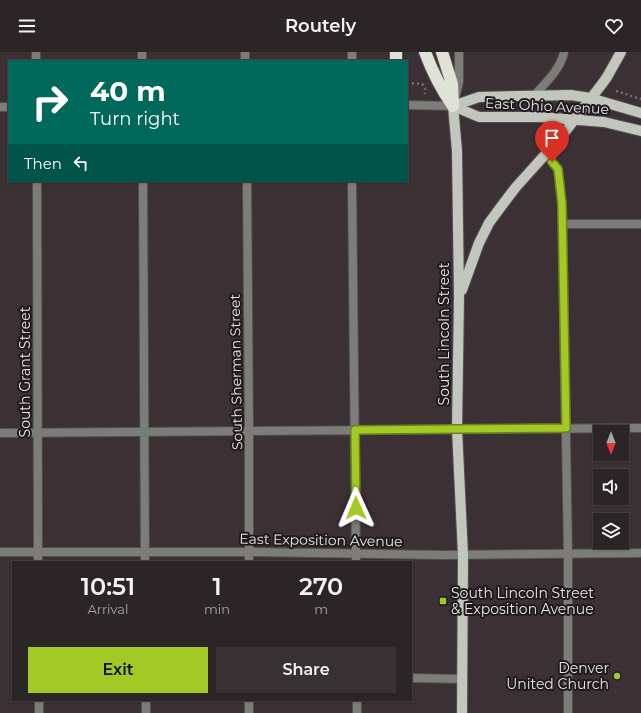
<!DOCTYPE html>
<style>
:root{--surface:#2c2527;--page:#383133;--text:#f1f3f6;--muted:#a6a5a7;--line:#484244;--accent:#a3c926}
body{margin:0;font-family:Montserrat,sans-serif;background:var(--page);color:var(--text);height:100vh;display:flex;flex-direction:column;font-size:15px;white-space:nowrap}
*{box-sizing:border-box;margin:0}
p{font-size:13px;color:var(--muted)}
.icon{flex:none;width:22px;height:22px;fill:none;stroke:currentColor;stroke-width:2;stroke-linecap:round;stroke-linejoin:round}
.map{position:relative;flex:1;overflow:hidden}
.sheet{position:absolute;left:12px;top:509px;width:400px;height:140px;display:flex;flex-direction:column;background:var(--surface);border-radius:0px;box-shadow:0 1px 3px #0004,0 0 0 1px var(--line)}
.sheet>*{flex:none}
.banner{position:absolute;left:8px;top:8px;width:400px;height:122px;border-radius:0px;box-shadow:0 1px 3px #0004,0 0 0 1px var(--line);background:#00695c;color:#fff;overflow:hidden}
.needle{width:26px;rotate:180deg}
.tools{position:absolute;left:593px;top:373px;display:grid;gap:8px}
.tools a{display:grid;place-items:center;width:36px;height:36px;border-radius:0px;background:var(--surface);box-shadow:0 1px 3px #0004,0 0 0 1px var(--line);font-size:20px}
.pin{position:absolute;display:grid;place-items:center;width:34px;height:34px;color:#fff;margin:-41px -17px;border-radius:50% 50% 50% 0;rotate:-45deg;box-shadow:0 0 4px #0007}
.pin .icon{rotate:45deg}
.me{position:absolute;width:44px;margin:-22px;rotate:359deg;stroke-linejoin:round;filter:drop-shadow(0 0 3px #0008)}
.turn{display:flex;align-items:center;gap:14px;height:84px;padding:0 16px;font-size:18px}
.turn .icon{width:52px;height:52px;stroke-width:2.5}
.turn b{display:block;font-size:28px;line-height:34px}
.then{display:flex;align-items:center;height:38px;padding:0 16px;background:#0003;gap:8px;font-size:15px}
.eta{display:flex;justify-content:space-evenly;align-items:center;height:68px;text-align:center}
.eta b{font-size:24px;font-weight:600;line-height:28px}
.cta{display:flex;gap:8px;margin-top:auto;padding:8px 16px}
.cta a{flex:1;height:46px;border-radius:0px;background:var(--accent);color:#111;font-size:16px;font-weight:600;line-height:46px;text-align:center}
.cta a+a{background:var(--page);color:var(--text)}
header{display:flex;justify-content:space-between;align-items:center;height:52px;padding:0 16px;background:var(--surface);font-size:18px;font-weight:600}
.map>svg:first-child{display:block}
.lines{fill:none;stroke-linecap:round;stroke-linejoin:round}
.service-casing{stroke:#574e50;stroke-width:10}
.minor-casing{stroke:#574e50;stroke-width:10}
.tertiary-casing{stroke:#574e50;stroke-width:10}
.primary-casing{stroke:#574e50;stroke-width:12}
.motorway-casing{stroke:#574e50;stroke-width:14}
.path{stroke:#797072;stroke-width:2.5;stroke-dasharray:2 3;stroke-linecap:butt}
.service{stroke:#7c7d79;stroke-width:8}
.minor{stroke:#7c7d79;stroke-width:8}
.tertiary{stroke:#7c7d79;stroke-width:8}
.primary{stroke:#c3c6bd;stroke-width:10}
.motorway{stroke:#dfe3d7;stroke-width:12}
.route-casing{stroke:#6a8319;stroke-width:10}
.route{stroke:#a3c926;stroke-width:7}
.poi-dot{fill:#a3c926;stroke:#1f1b1c;stroke-width:1.5}
.labels{text-anchor:middle;dominant-baseline:central;stroke-width:4;stroke-linejoin:round;paint-order:stroke}
.street-label{font-size:14px;fill:#ebe4e6;stroke:#1f1b1c}
.poi-label{font-size:14px;fill:#ebe4e6;stroke:#1f1b1c;text-anchor:start}
</style>
<header><svg class="icon" aria-label="menu" viewBox="0 0 24 24"><path d="M4 6h16M4 12h16M4 18h16"/></svg>Routely<svg class="icon" aria-label="heart" viewBox="0 0 24 24"><path d="M12 20l-8-8c-3-5 5-10 8-4 3-6 11-1 8 4z"/></svg></header>
<div class="map">
<svg width="641" height="661" viewBox="0 0 641 661">
<rect width="100%" height="100%" fill="#3b3134"/>
<g class="lines">
<g class="service-casing">
<path id="service" d="M142,0V9
M352,0V9
M534,44C545,31 561,17 564,0
M546,102L558,117L562,152L568,502V661
M143,129L145,510
M352,129L356,510
M562,172H641
M0,381L641,376
M411,626L462,627
M146,648V661
M357,648V661"/>
</g>
<g class="minor-casing">
<path id="minor" d="M36,0V9
M245,0V9
M455,46L459,30V0
M37,129L38,510
M247,129L249,378V510
M0,500H249L442,503L641,501
M39,648V661
M249,648V661"/>
</g>
<g class="tertiary-casing">
<path id="tertiary" d="M407,53L453,54
M0,55H9"/>
</g>
<g class="primary-casing">
<path id="primary" d="M453,54L457,99L459,245L457,377L463,503L462,661
M453,54L479,45L571,43L590,46L641,61
M453,54L479,65H540L604,70L641,79
M462,238L479,191L489,171L500,156L516,135L561,85L602,32L607,25L621,0"/>
</g>
<g class="motorway-casing">
<path id="motorway" d="M425,0C432,19 441,37 453,54
M442,0L452,32L453,54
M396,9V0"/>
</g>
<path class="path" d="M407,31L422,32L425,35V42
M616,39L641,47"/>
<use href="#service" class="service"/>
<use href="#minor" class="minor"/>
<use href="#tertiary" class="tertiary"/>
<use href="#primary" class="primary"/>
<use href="#motorway" class="motorway"/>
</g>
<g class="lines">
<g class="route-casing">
<path id="route" d="M356,456L355,378L566,376L562,152L558,117L552,110"/>
</g>
<use href="#route" class="route"/>
</g>
<g class="poi-dot">
<rect x="439" y="545" width="8" height="8" rx="2"/>
<circle cx="617" cy="624" r="4"/>
</g>
<g class="labels">
<g class="street-label">
<text transform="translate(547 54) rotate(3)">East Ohio Avenue</text>
<text transform="translate(444 282) rotate(-90)">South Lincoln Street</text>
<text transform="translate(25 320) rotate(-90)">South Grant Street</text>
<text transform="translate(236 320) rotate(-91)">South Sherman Street</text>
<text transform="translate(321 488) rotate(1)">East Exposition Avenue</text>
</g>
<g class="poi-label">
<text x="451" y="541">South Lincoln Street<tspan x="451" dy="16">&amp; Exposition Avenue</tspan></text>
<text x="609" y="616" text-anchor="end">Denver<tspan x="609" dy="16">United Church</tspan></text>
</g>
</g>
</svg>
<div class="tools">
<a><svg class="needle" viewBox="-14 -14 28 28"><path d="M0-13l5 13h-10z" fill="#e53935"/><path d="M0 13l5-13h-10z" fill="#a6a5a7"/></svg></a>
<a><svg class="icon" aria-label="sound" viewBox="0 0 24 24"><path d="M4 9h4l5-4v14l-5-4H4zM17 9q2 3 0 6"/></svg></a>
<a><svg class="icon" aria-label="layers" viewBox="0 0 24 24"><path d="M12 4l9 5-9 5-9-5zM3 14l9 5 9-5"/></svg></a>
</div>
<div class="pin" style="left:552px;top:110px;background:#d93025"><svg class="icon" aria-label="arrive" viewBox="0 0 24 24"><path d="M6 21V4h12l-3 4 3 4H6"/></svg></div>
<svg class="me" style="left:356px;top:456px" viewBox="-20 -20 40 40"><path d="M0-17L14 15 0 8-14 15z" fill="#a3c926" stroke="#fff" stroke-width="4"/></svg>
<div class="banner">
<div class="turn"><svg class="icon" aria-label="right" viewBox="0 0 24 24"><path d="M7 20v-9h11M14 6l5 5-5 5"/></svg><div><b>40 m</b>Turn right</div></div>
<div class="then">Then<svg class="icon" aria-label="left" viewBox="0 0 24 24"><path d="M17 20v-9H6M10 6l-5 5 5 5"/></svg></div>
</div>
<section class="sheet">
<div class="eta">
<div><b>10:51</b><p>Arrival</p></div>
<div><b>1</b><p>min</p></div>
<div><b>270</b><p>m</p></div>
</div>
<div class="cta"><a>Exit</a><a>Share</a></div>
</section>
</div>
